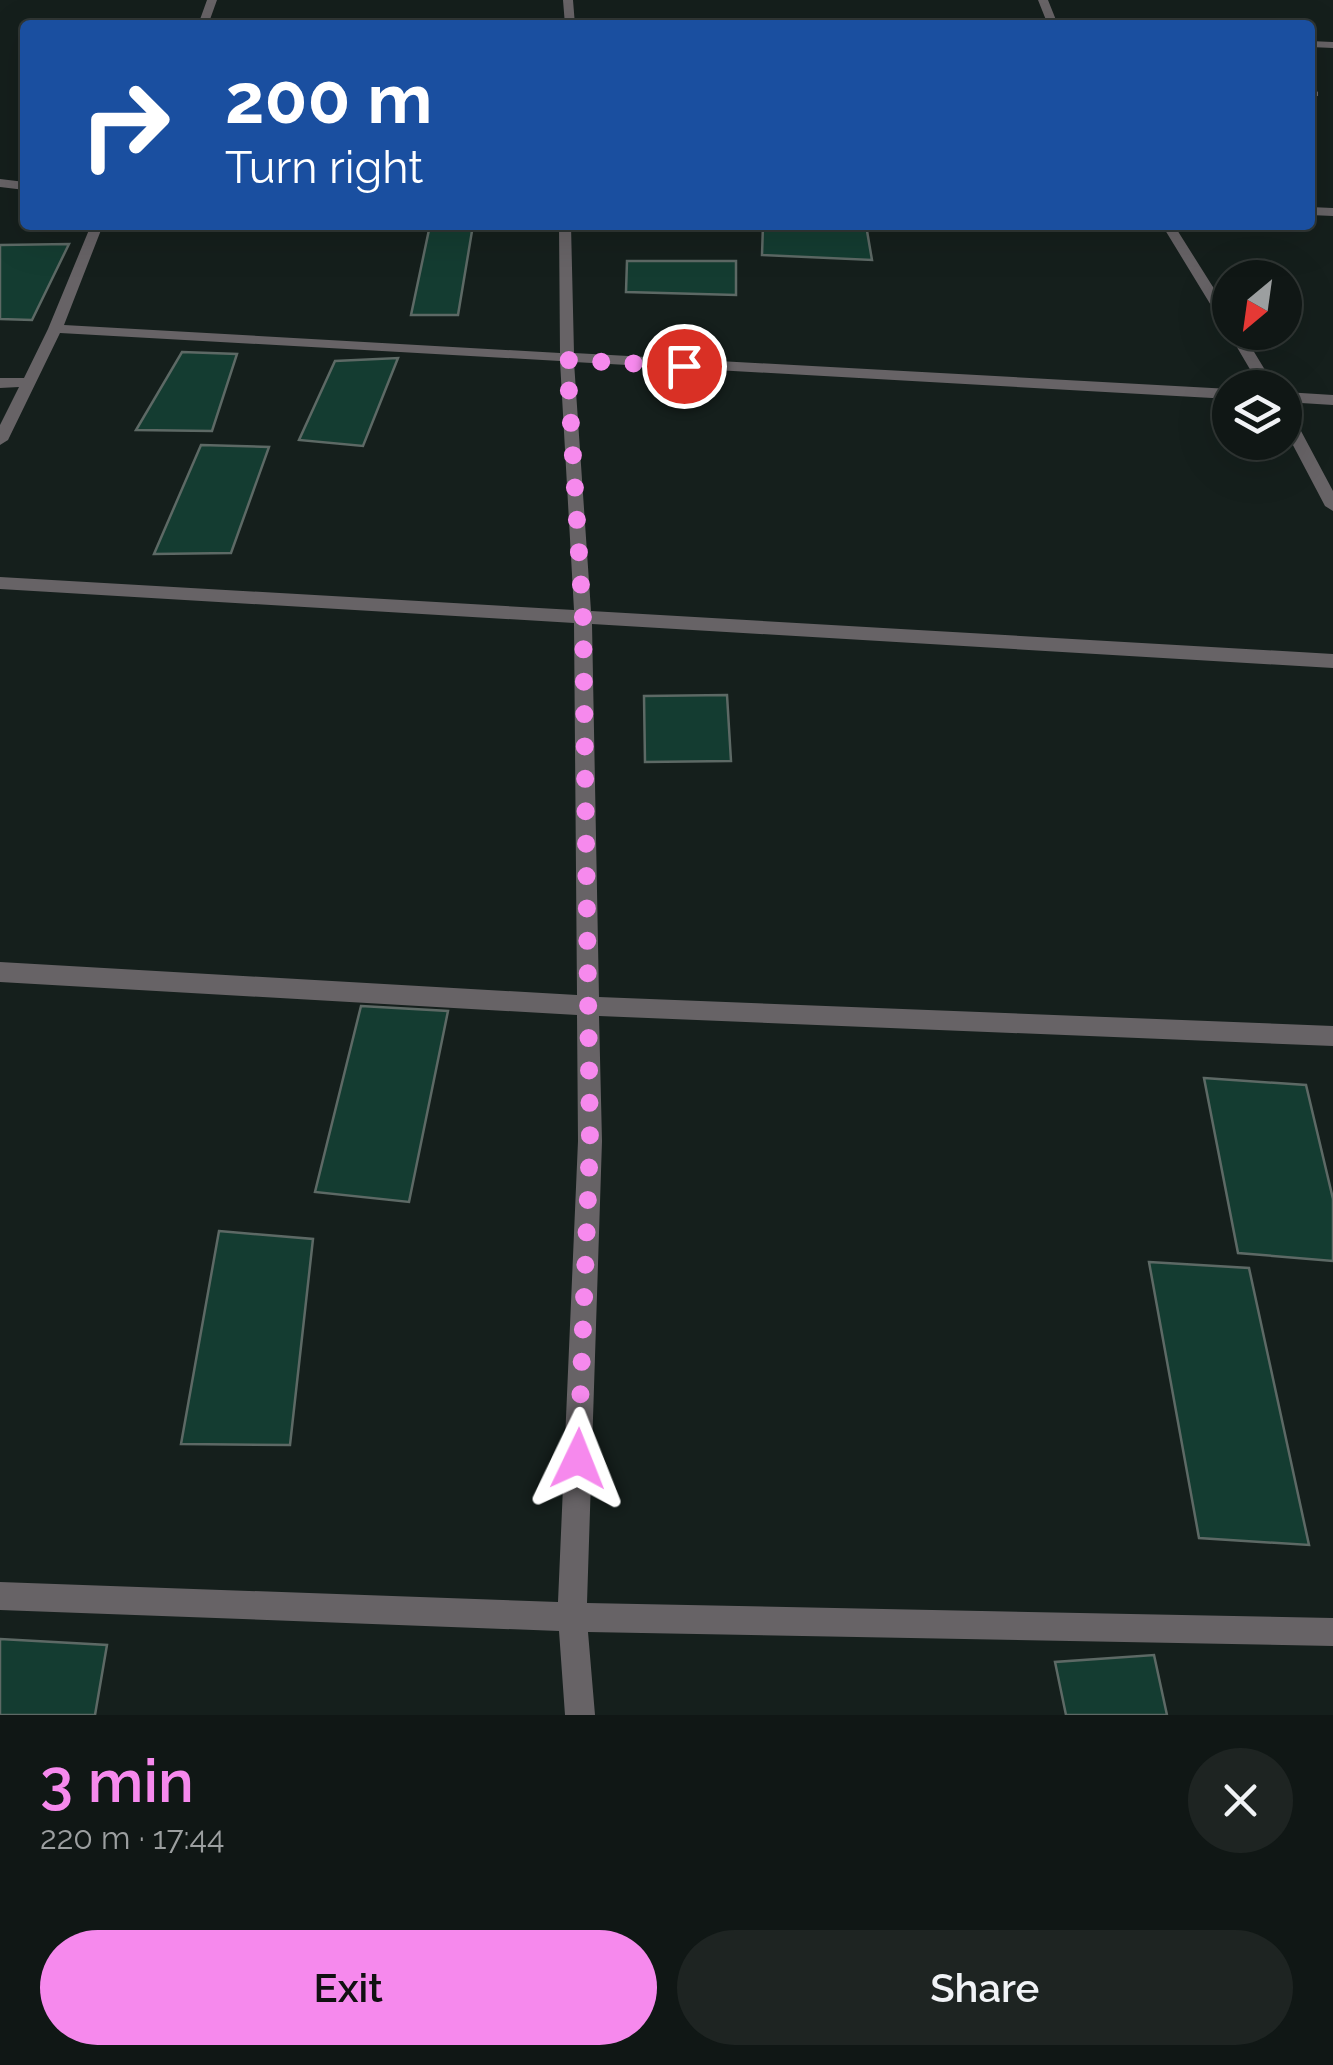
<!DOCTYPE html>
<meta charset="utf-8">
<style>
:root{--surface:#101715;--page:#1e2422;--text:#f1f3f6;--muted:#9c9fa0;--line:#303634;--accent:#f689ed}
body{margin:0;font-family:Raleway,sans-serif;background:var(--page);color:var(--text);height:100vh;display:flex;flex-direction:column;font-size:38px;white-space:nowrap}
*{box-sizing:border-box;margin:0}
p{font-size:32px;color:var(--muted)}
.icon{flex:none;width:55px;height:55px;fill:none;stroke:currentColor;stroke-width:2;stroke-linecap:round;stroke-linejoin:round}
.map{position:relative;height:1715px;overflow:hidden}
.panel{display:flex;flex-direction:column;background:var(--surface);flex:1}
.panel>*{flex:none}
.top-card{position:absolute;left:20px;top:20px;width:1295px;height:210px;border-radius:10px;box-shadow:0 10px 40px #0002,0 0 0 2px var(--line);background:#1a4fa0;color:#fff;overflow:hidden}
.needle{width:65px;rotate:209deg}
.controls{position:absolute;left:1212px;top:260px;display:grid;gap:20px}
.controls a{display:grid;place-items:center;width:90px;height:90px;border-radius:50%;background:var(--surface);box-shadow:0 10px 40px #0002,0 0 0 2px var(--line);font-size:50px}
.pin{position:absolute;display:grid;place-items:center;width:85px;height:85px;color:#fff;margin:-42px;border:5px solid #fff;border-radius:50%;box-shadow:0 2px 10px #0007}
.me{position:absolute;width:110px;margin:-55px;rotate:2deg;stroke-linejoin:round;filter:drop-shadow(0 0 8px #0008)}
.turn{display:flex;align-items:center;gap:35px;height:210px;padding:0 40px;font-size:45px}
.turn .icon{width:130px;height:130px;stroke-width:2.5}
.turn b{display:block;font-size:70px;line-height:85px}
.round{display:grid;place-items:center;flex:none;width:105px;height:105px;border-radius:52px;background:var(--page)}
.headline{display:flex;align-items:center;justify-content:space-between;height:170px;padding:0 40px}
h1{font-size:60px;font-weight:600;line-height:75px;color:var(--accent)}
.cta{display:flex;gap:20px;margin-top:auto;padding:20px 40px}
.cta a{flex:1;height:115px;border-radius:60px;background:var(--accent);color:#111;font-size:40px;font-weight:600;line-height:115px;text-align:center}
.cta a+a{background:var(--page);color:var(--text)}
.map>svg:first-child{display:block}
.building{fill:#143c31;stroke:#5d6965;stroke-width:2.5}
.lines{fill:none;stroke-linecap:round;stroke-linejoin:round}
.lane{fill:#676366;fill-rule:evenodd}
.street{fill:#676366;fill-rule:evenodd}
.route{stroke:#f689ed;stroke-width:18;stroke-dasharray:0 32.4}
</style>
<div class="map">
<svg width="1333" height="1715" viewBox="0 0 1333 1715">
<rect width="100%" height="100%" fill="#151f1c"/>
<path class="building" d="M430,225H473L458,315H411Z
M763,225H866L872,260L762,255Z
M69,244L32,320L0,319V245Z
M627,261H736V295L626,292Z
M182,352L237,354L212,431L136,430Z
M398,358L363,446L299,440L335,361Z
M201,445L269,447L231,553L154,554Z
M727,695L731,761L645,762L644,696Z
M361,1006L448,1011L409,1202L315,1192Z
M1204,1078L1306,1085L1333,1199V1261L1238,1253Z
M219,1231L313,1239L290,1445L181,1444Z
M1149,1262L1249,1268L1309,1545L1199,1538Z
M0,1639L107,1645L95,1715H0Z
M1154,1655L1167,1715H1066L1055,1662Z"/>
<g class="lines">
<path class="lane" d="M1310,86L1318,92V96H1310Z"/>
<path class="street" d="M207,0H217L208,25H198Z
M563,0H573L575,25H565Z
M1038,0H1048L1058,25H1048Z
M1310,41L1333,42V48L1310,47Z
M0,179L25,182V190L0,187Z
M1310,207L1333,208V216L1310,215Z
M91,225H103L64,325L560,353L559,225H571L574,353L1230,389V399L574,362L591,611L1333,654V668L592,624L599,997L1333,1026V1046L599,1016L602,1141L587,1603L1333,1618V1646L588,1632L595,1715H565L559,1631L0,1610V1582L558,1602L578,1141L577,1015L0,982V962L577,995L574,623L0,589V577L574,610L560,361L60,333L8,440L0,445V425L19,387L0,388V378H24L48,329Z
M1162,225H1174L1230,314V332H1242L1276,388H1261L1228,332L1230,329L1223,325Z
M1285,392L1333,395V405L1285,402Z
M1285,411L1293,416L1333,491V511L1325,506L1285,430Z"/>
</g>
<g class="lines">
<path class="route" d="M578,1459L590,1142L583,618L567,360L684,366"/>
</g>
</svg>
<div class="controls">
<a><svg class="needle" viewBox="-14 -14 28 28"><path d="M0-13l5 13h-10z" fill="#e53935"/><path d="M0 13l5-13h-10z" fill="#9c9fa0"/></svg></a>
<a><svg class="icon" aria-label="layers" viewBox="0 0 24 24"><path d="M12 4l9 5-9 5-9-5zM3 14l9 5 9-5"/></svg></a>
</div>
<div class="pin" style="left:684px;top:366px;background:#d93025"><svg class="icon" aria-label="arrive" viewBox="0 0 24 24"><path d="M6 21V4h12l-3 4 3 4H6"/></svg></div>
<svg class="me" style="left:578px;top:1459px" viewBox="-20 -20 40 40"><path d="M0-17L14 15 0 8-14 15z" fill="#f689ed" stroke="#fff" stroke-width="4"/></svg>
<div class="top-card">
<div class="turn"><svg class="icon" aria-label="right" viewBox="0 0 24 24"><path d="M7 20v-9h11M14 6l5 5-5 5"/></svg><div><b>200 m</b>Turn right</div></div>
</div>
</div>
<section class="panel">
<div class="headline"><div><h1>3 min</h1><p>220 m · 17:44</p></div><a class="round"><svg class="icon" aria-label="close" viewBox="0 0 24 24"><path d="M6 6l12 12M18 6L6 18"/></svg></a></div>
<div class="cta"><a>Exit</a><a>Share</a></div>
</section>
